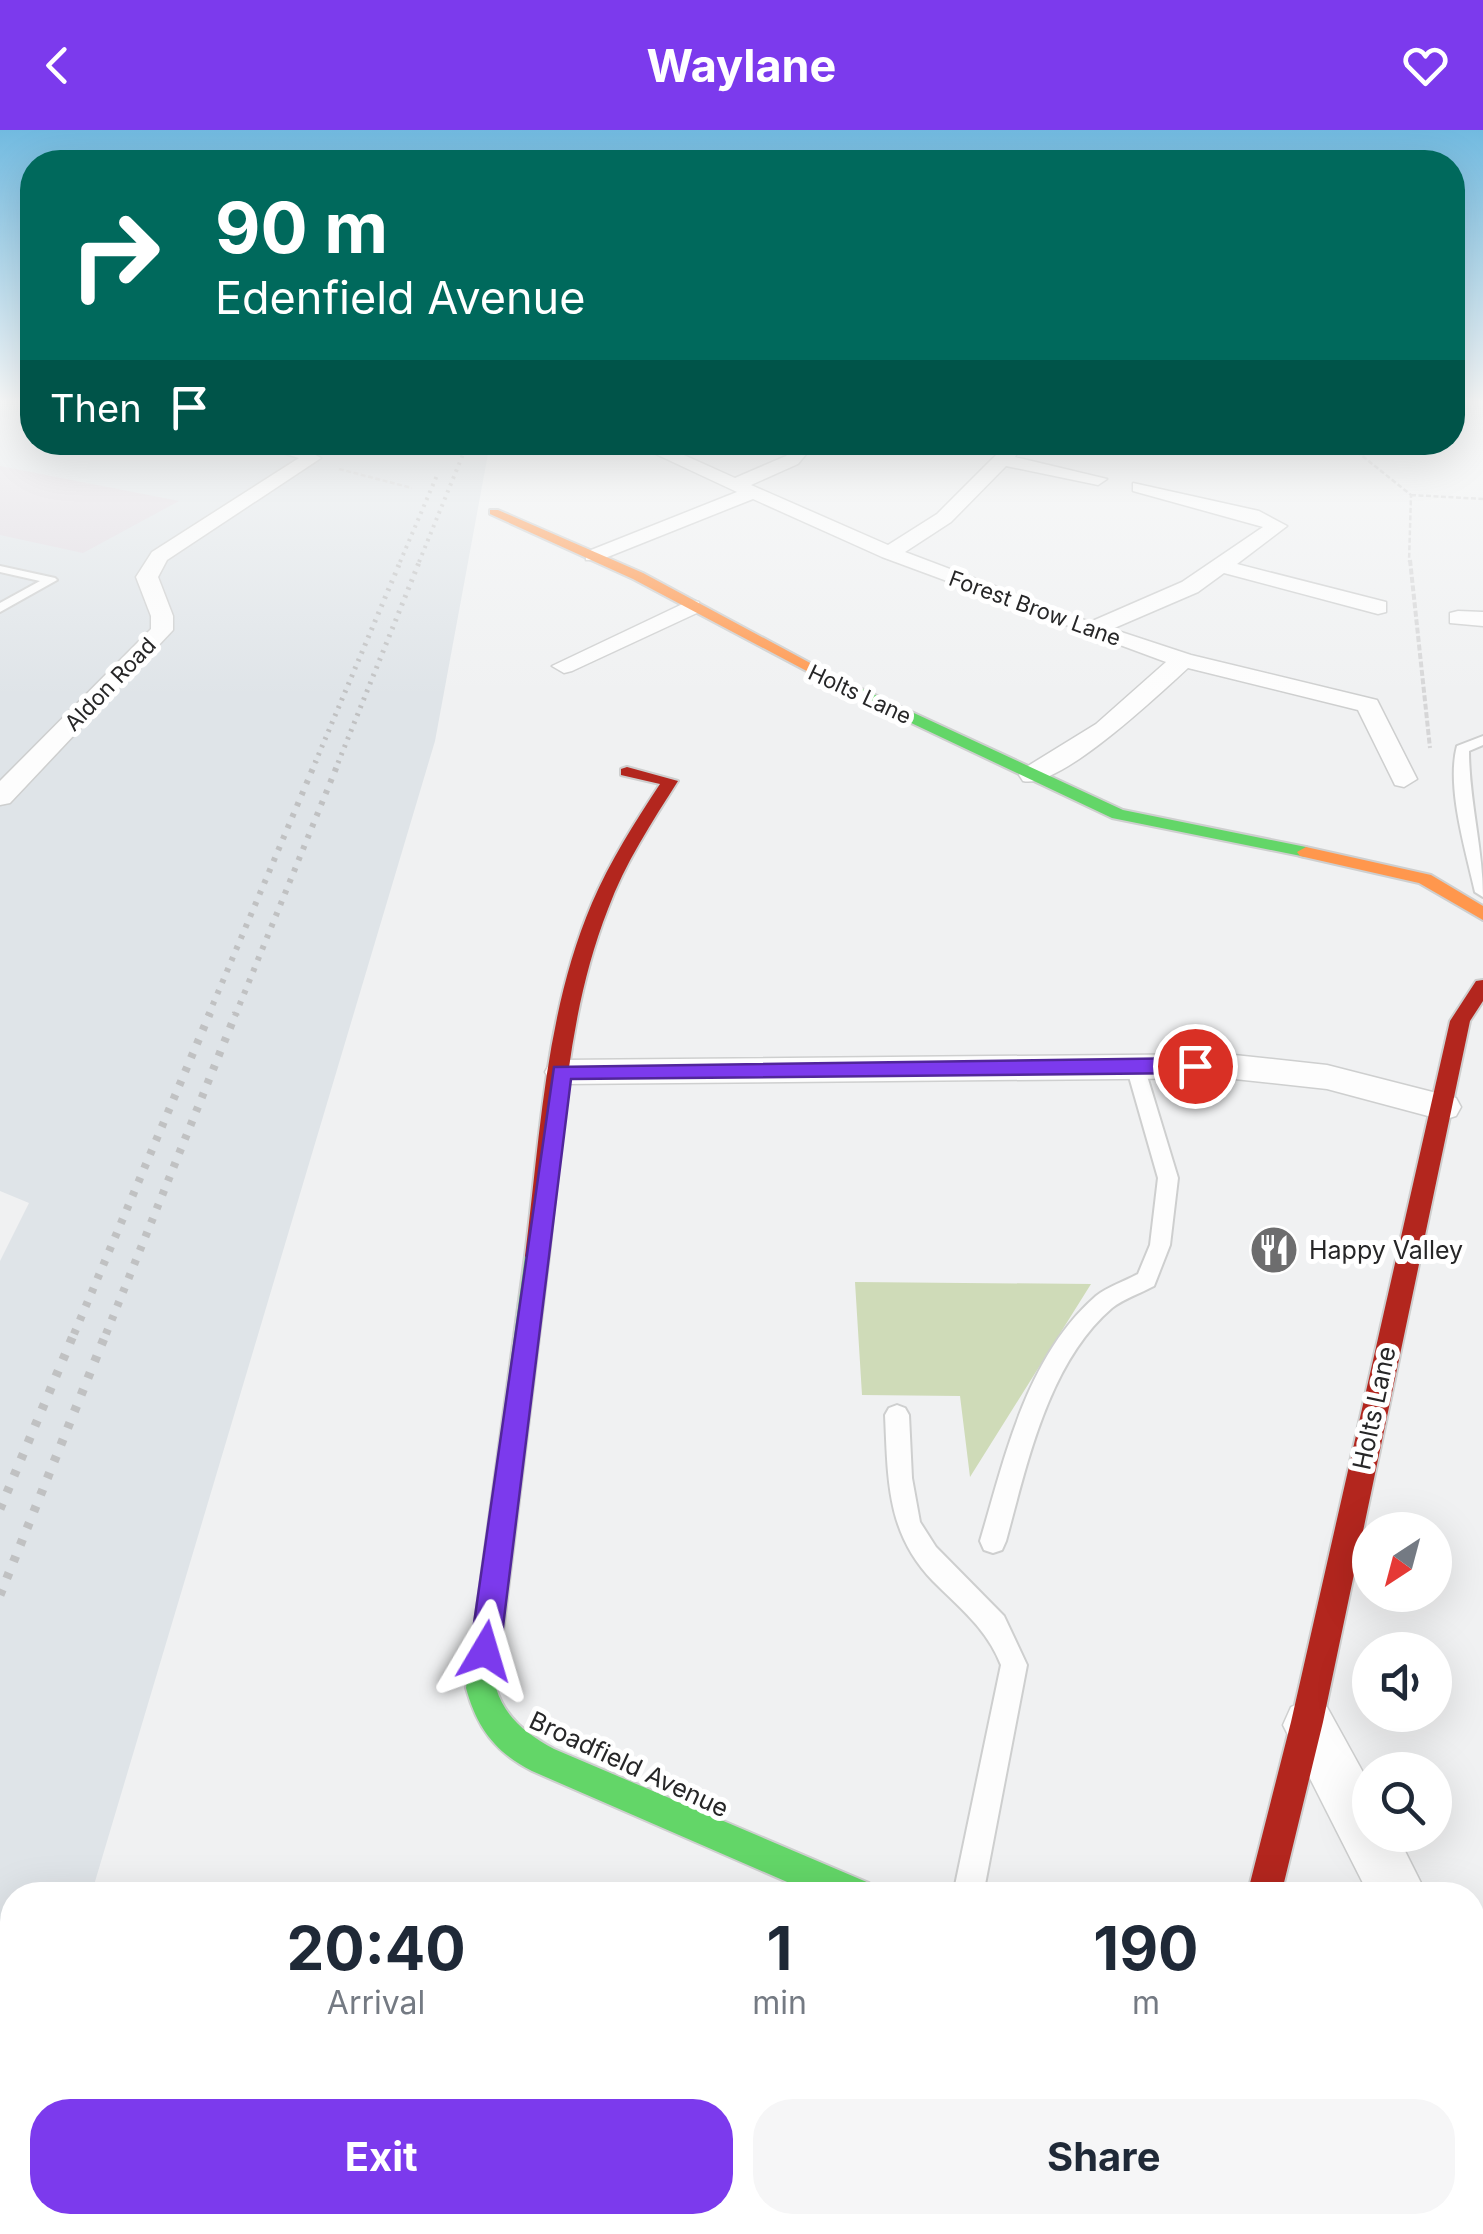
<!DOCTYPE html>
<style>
:root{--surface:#fff;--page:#f6f6f7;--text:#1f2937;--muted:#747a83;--accent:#7c3aed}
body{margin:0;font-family:Inter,sans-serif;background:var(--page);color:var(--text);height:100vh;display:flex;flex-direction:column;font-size:38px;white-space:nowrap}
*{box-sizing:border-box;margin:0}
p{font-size:32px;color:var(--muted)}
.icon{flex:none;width:55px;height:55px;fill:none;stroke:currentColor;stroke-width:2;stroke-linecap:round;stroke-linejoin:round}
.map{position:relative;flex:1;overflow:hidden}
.sheet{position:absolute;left:0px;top:1752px;width:1485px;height:352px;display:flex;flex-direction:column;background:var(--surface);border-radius:40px 40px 0 0;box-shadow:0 10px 40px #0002}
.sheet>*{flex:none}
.guide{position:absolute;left:20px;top:20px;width:1445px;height:305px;border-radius:40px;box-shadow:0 10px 40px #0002;background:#00695c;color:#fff;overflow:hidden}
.needle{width:65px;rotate:216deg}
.fabs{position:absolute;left:1352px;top:1382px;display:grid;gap:20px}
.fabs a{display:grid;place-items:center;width:100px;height:100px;border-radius:50%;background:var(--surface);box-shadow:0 10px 40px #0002;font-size:50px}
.pin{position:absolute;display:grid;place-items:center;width:85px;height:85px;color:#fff;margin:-42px;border:5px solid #fff;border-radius:50%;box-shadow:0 2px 10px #0007}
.me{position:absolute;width:110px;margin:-55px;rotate:7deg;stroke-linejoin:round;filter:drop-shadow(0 0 8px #0008)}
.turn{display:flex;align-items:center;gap:35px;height:210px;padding:0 30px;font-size:45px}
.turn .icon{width:130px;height:130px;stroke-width:2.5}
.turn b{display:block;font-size:70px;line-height:85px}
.then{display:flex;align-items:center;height:95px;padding:0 30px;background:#0003;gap:20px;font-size:38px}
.eta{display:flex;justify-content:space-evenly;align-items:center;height:170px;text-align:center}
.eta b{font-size:60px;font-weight:700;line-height:70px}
.primary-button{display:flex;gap:20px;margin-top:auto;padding:20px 30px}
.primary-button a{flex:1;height:115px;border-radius:40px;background:var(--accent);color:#fff;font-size:40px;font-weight:700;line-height:115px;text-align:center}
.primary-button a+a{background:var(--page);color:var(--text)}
header{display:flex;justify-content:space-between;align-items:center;height:130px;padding:0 30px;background:var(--accent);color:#fff;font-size:45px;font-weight:700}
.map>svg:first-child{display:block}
.built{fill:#dfe4e8}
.green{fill:#cfdbb8}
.building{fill:#e0dae1}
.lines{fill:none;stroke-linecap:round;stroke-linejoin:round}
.lane-casing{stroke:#cecfcf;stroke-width:4}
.street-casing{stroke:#cecfcf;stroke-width:3}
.fast-casing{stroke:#cecfcf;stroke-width:4}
.slow-casing{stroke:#cecfcf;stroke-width:4}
.jam-casing{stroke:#cecfcf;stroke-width:4}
.path-far1{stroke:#d6d6d7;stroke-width:2.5;stroke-dasharray:5 2.5;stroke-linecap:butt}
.path{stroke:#d6d6d7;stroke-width:4;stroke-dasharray:6 2.5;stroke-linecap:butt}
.lane{fill:#fdfdfd;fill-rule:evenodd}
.street{fill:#fdfdfd;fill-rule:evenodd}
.fast{fill:#63d668;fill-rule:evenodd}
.slow{fill:#ff974d;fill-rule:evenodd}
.jam{fill:#b3261e;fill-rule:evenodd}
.rail-far4{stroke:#c0c1c2;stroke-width:4;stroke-dasharray:2.5 5;stroke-linecap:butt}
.rail-far3{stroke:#c0c1c2;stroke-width:5;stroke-dasharray:2.5 6;stroke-linecap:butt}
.rail-far2{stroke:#c0c1c2;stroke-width:6;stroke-dasharray:4 8;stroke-linecap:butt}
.rail-far1{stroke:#c0c1c2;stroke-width:8;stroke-dasharray:5 10;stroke-linecap:butt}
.rail{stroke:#c0c1c2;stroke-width:9;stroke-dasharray:6 12;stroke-linecap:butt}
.route{fill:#7c3aed;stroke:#51269a;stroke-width:2.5}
.labels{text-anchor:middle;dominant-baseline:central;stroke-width:10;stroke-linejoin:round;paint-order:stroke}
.far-street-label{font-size:22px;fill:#262627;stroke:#fff}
.poi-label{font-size:25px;fill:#262627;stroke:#fff;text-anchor:start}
.street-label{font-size:25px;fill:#262627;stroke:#fff}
</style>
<header><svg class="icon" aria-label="back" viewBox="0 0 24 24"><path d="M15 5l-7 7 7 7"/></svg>Waylane<svg class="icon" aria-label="heart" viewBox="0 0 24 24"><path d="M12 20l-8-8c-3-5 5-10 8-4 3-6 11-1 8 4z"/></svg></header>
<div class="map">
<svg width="1483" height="2104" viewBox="0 0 1483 2104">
<rect width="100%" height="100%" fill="#f0f1f2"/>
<path class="built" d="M0,271H32V312L490,313L435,611L91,1765H12V2048L0,2093V1131L29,1073L0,1061Z"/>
<path class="green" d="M855,1152L1091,1154L970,1347L960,1266L862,1265Z"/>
<path class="building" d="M0,336L179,371L83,423L0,405Z"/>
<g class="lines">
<g class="lane-casing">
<path id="lane" d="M302,312H315L298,321L290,319Z
M0,436L55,448L57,450L0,482V473L40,451L0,442Z
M1483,606V615L1469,621C1469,671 1483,718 1483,767L1475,762C1466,721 1446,657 1457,616Z
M1135,930L1144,936L1178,1048L1170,1115L1154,1156C1141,1163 1123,1169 1112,1178C1048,1233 1027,1334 1006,1411L1002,1420L993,1423L984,1420L980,1411C1005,1327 1026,1227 1096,1166C1107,1157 1125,1151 1138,1144L1150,1115L1158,1048L1126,936Z
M897,1275L905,1278L909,1285L912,1348L920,1392L936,1417L1004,1486L1027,1535L983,1765H953L1001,1535C987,1499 960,1478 933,1451C886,1403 888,1348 885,1285L889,1278Z"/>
</g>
<g class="street-casing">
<path id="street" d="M15,271H32V279Z
M245,312L295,314L321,328L167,430L158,447L173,486V500L10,673L0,675V651L151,499V486L136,447L152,422L299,328Z
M630,312H655L735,348L786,326L797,312H816L798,334L751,355L888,415L937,384L998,323L967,312H1023L1015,327L1107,349L1098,355L1006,336L951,392L905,422L1090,492L1182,452L1263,397L1133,361V353L1259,381L1287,396L1237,434L1386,472V482L1378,484L1224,443L1198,462L1112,499L1191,525L1377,570L1417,649L1404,657L1395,655L1358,580L1188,538C1159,564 1059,660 1023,651L1019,645L1023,639L1096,594L1166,532L882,427L753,369L600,430H586V422L737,362Z
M691,470L699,472V482L572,541L564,543L552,536Z
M1458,481L1483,482V496L1450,493V483Z
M1225,924L1327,935L1456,968L1461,977L1456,986L1443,990L1327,959L1225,948L562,954L550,951L545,942L550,933L562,930Z
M1309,1569L1327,1577L1370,1655V1705H1397L1427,1765H1369L1283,1595L1291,1577Z
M1472,1829L1483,1833V1901L1472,1896Z
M1152,2092H1218L1215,2104H1149Z"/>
</g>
<g class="fast-casing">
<path id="fast" d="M850,558H860L1123,680L1306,717L1315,722L1306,727L1112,688L850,564Z
M537,1116L545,1119L549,1126L496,1558C505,1588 527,1604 554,1619L869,1753L874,1765H817L532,1641C495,1622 477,1598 466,1558L525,1126L529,1119Z"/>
</g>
<g class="slow-casing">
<path id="slow" d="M490,380H498L643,443L862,561L850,564L633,449L490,384Z
M1306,717L1431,745L1483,776V790L1419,753L1300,726L1297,722Z"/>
</g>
<g class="jam-casing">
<path id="jam" d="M627,637L678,651C652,692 625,733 608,779C565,888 562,1010 549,1126L545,1133H529L525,1126C540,1009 545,883 592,773C610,731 635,692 660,654L621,645V639Z
M1483,850V871L1470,891L1323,1592L1281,1765H1247L1291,1592L1450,891L1476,851Z"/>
</g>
<path class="path-far1" d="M1345,312L1411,365L1409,432
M339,339L412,358
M1411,365L1483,369"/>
<path class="path" d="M1410,430L1430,618"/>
<use href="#lane" class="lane"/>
<use href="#street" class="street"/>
<use href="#fast" class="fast"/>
<use href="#slow" class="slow"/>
<use href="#jam" class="jam"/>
<path class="rail-far4" d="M400,432L438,343
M419,432L468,312"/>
<path class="rail-far3" d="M315,633L401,430
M338,633L420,430"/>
<path class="rail-far2" d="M208,886L316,631
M235,886L339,631"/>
<path class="rail-far1" d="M74,1204L210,883
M106,1204L236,883"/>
<path class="rail" d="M0,1379L75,1201
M0,1465L107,1201"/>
</g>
<linearGradient id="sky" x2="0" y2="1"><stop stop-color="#71bae0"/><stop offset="0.48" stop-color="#f8f9f9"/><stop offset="1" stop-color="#f8f9f9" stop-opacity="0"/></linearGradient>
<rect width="1483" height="566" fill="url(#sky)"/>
<path class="route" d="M1195,928L1206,936L1195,943L571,949L500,1521L496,1532L485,1536L474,1532L470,1521L554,937Z"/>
<defs>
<g id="restaurant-disc" transform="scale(2.5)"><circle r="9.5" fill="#6d6d6e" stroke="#fff"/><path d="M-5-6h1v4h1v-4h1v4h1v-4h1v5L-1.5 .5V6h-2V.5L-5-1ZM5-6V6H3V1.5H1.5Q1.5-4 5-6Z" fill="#fff"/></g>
</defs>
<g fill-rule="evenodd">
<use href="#restaurant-disc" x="1274" y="1120"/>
</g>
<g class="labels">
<g class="far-street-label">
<text transform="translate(1035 478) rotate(20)">Forest Brow Lane</text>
<text transform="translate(110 554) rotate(-46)">Aldon Road</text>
<text transform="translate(860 564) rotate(25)">Holts Lane</text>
</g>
<g class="poi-label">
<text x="1309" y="1120">Happy Valley</text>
</g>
<g class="street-label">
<text transform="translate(1374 1278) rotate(-78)">Holts Lane</text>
<text transform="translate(629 1634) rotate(25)">Broadfield Avenue</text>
</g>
</g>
</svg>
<div class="fabs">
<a><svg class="needle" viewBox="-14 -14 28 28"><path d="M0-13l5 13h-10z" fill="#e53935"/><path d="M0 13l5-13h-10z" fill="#747a83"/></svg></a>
<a><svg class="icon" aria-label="sound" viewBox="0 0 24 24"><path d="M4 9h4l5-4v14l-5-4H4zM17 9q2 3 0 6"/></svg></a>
<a><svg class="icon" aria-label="search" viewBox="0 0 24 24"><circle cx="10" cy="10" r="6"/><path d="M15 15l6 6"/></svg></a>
</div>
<div class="pin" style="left:1195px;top:936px;background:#d93025"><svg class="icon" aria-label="arrive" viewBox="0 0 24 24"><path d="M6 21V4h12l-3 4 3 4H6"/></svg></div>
<svg class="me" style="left:485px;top:1521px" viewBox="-20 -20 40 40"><path d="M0-17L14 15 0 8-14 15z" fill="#7c3aed" stroke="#fff" stroke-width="4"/></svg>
<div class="guide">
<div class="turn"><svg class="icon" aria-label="right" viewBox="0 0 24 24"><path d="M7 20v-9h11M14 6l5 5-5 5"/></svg><div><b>90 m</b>Edenfield Avenue</div></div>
<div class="then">Then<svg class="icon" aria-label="arrive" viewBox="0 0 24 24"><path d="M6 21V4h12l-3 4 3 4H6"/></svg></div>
</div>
<section class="sheet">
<div class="eta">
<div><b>20:40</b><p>Arrival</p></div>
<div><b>1</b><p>min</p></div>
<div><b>190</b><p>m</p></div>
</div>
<div class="primary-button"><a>Exit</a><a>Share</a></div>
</section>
</div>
